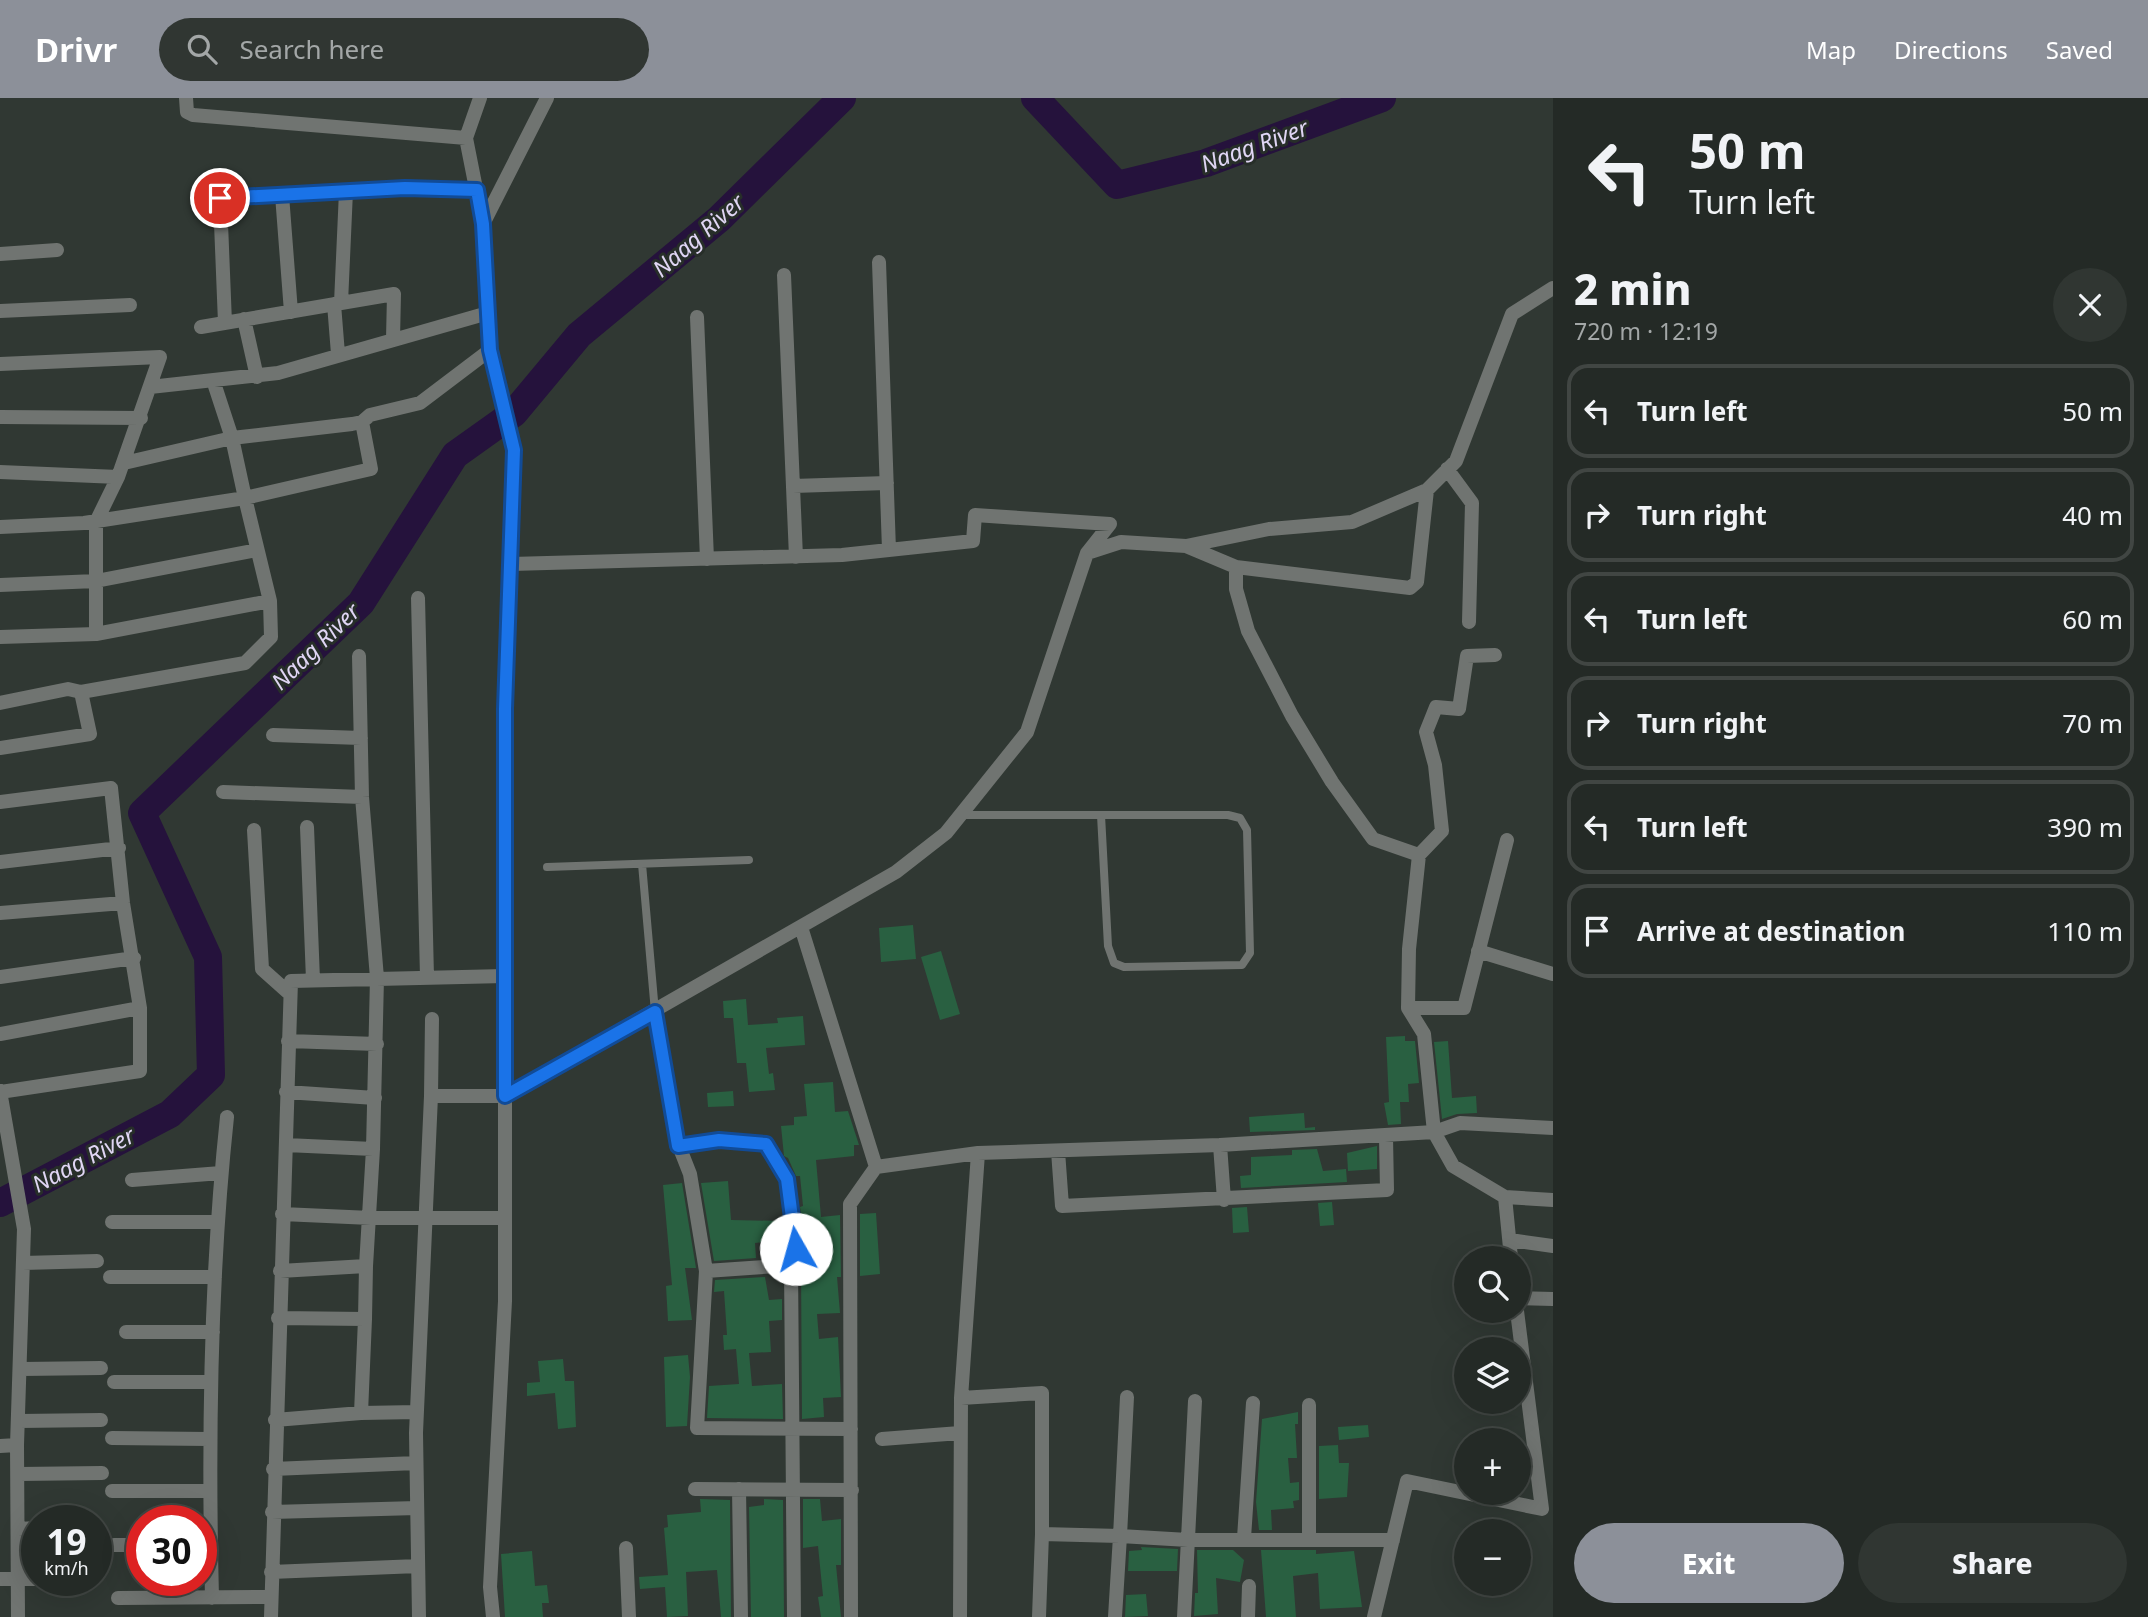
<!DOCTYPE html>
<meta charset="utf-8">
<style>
:root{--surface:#242a26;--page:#303632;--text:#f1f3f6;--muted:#a3a7a7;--line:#414643;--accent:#8c9099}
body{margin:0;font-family:"Noto Sans",sans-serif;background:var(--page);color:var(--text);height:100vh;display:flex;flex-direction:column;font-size:26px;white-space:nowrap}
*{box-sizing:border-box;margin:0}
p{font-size:23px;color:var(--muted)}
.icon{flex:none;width:38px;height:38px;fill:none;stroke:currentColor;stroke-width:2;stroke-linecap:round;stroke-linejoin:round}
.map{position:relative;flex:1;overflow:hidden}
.sheet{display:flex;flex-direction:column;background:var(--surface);width:595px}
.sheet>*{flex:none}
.top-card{background:#242a26;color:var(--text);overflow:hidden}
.buttons{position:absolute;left:1454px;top:1148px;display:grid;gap:14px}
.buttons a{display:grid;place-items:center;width:77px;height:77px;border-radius:50%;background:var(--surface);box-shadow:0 7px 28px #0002,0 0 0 2px var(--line);font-size:35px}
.speed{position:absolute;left:21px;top:1407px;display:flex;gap:14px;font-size:35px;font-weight:700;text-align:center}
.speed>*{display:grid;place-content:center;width:91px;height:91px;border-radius:50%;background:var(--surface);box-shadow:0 7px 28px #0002,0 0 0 2px var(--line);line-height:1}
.speed small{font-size:18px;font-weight:400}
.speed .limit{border:10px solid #d22;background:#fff;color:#111}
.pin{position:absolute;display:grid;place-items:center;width:60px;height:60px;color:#fff;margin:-30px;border:4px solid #fff;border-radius:50%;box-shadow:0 2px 7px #0007}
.me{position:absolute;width:77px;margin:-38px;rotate:353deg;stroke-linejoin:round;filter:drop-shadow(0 0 5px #0008)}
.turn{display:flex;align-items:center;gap:24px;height:147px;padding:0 21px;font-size:32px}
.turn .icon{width:91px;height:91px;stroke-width:2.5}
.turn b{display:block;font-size:49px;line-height:60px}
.round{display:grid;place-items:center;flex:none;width:74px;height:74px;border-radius:37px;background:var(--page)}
.headline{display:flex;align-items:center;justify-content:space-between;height:119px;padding:0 21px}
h1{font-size:42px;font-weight:800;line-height:52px}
.action{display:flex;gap:14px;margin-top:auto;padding:14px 21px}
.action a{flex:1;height:80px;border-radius:42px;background:var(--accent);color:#fff;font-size:28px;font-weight:800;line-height:80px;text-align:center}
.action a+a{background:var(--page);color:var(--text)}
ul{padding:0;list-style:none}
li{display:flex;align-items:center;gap:21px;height:94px;margin:0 14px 10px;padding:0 7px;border:4px solid var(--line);border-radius:21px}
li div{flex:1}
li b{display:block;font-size:26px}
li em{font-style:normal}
header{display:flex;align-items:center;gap:42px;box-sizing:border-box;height:98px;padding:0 35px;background:var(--accent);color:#fff}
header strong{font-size:33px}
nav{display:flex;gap:38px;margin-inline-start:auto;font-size:24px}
.search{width:490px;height:63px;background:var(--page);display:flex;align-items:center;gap:18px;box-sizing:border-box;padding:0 24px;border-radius:38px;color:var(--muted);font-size:26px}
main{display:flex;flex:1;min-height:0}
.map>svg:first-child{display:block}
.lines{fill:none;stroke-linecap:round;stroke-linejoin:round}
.river{stroke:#25123c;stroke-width:28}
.building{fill:#296041}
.service{stroke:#707471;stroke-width:8}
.minor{stroke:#707471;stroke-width:14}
.tertiary{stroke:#707471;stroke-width:14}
.route-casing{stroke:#114b97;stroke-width:18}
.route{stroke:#1a73e8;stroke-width:12}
.labels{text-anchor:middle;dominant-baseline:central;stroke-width:6;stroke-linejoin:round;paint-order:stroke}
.water-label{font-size:23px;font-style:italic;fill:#e0d6f4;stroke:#272e29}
</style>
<header>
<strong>Drivr</strong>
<div class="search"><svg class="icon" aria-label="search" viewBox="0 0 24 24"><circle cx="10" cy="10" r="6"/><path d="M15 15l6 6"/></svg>Search here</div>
<nav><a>Map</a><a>Directions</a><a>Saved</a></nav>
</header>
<main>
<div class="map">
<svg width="1553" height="1519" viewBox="0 0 1553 1519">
<rect width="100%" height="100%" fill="#303833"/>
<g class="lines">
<path class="river" d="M1035,0L1117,87L1206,65L1382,0
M0,1105L170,1016L211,977L208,859L142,715L361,505L455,357L514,315L579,237L719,121L842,0"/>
</g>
<path class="building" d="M913,827L916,861L881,864L879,830Z
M941,853L960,916L940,922L921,859Z
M746,901L748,927L778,925L777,920L803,918L805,947L766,950L769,976L773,975L775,992L749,994L746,965H737L733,920H724L723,903Z
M1405,938V943H1415L1419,985L1408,986L1409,1004H1400L1401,1026L1388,1027L1384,1005L1389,1004L1386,939Z
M1448,943L1452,1000L1476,998L1477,1015L1457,1016L1442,1021L1434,944Z
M833,984L835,1014L848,1013L859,1047H854V1058L816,1062L821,1119L840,1117L841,1179H837L840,1215L817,1216L819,1241L838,1239L841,1299L823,1300L824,1319L802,1321L801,1167L806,1150L800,1109L803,1108L800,1078H796L788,1060L784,1058L781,1028L794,1027V1019L807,1018L804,986Z
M733,993L734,1008L708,1009L707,995Z
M1304,1015L1305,1030L1315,1029V1032L1250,1034L1249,1019Z
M1377,1048V1071L1348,1073L1347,1055Z
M1317,1051L1323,1073L1346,1071L1347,1084L1241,1090L1240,1078L1251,1077V1059L1292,1057V1052Z
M728,1083L731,1122L783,1123L785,1142L755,1145L756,1160L714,1163L701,1085Z
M682,1085L696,1170H685L692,1222L668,1223L666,1188L672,1187L663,1087Z
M1332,1104L1334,1127L1320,1128L1318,1105Z
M1247,1109L1249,1134L1233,1135L1232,1110Z
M876,1115L880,1176L860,1178V1116Z
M765,1179L769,1202L782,1201V1222L769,1223L771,1254L749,1255L752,1288L782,1286L783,1321L707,1320L709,1288L739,1286L736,1251L724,1252L723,1237H727L724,1193L714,1194L715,1182Z
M688,1257L690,1279L687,1328L666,1329L664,1259Z
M563,1261L565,1283H574L576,1329L558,1331L555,1295L527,1298V1285L540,1284L538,1263Z
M1298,1314V1326H1295L1297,1360H1288L1290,1385L1299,1384V1402L1293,1403L1294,1410L1271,1412L1272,1432H1259L1256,1404L1262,1321Z
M1368,1327L1369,1339L1339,1342L1338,1329Z
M1338,1347L1339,1365H1349L1347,1399L1319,1401V1348Z
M700,1401L730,1402L731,1519H721L717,1472L686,1474L688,1518L667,1519L665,1489L640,1491L639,1479L668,1477L664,1430L668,1429L667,1417L701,1414Z
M764,1401L783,1402L784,1519H751L749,1409L764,1407Z
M803,1401H820L822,1423L841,1421V1467H836L841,1519H821L818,1499L823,1498L818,1448L803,1450Z
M1141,1449L1178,1451L1177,1473H1128L1129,1453L1142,1452Z
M1197,1452H1233L1244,1462L1240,1484L1216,1480L1218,1516L1194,1518L1195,1495H1198Z
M1261,1452H1316V1456L1354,1453L1362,1509L1320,1511L1318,1475L1293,1478L1296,1519H1266Z
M532,1453L535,1488L547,1487L549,1505H542L543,1519H505L501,1456Z
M1146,1496L1148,1518L1125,1519L1126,1497Z"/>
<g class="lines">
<path class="service" d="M962,717C1051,717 1139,717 1228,717L1240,720L1247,732L1250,855L1242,867L1124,869L1114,865L1108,848L1101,717
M642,766L655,914
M547,769L749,762"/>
<path class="minor" d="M186,0L187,14L193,17L466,40
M480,0L466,40L483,126
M282,97L291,214
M220,100L225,225
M201,101L405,90L477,92
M0,156L57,152
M879,164L889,452
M784,177L796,459
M341,205L346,93
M334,206L338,256
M0,213L130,207
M697,219L707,461
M244,221L257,279
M201,229L394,196L393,241
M0,266L160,259L118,379L96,424V536
M150,289L278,275L488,215
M0,319L141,320
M124,365L232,340L213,282
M1447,371L1472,405L1469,524
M0,374L118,379
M793,388L887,385
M0,429L84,425L245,400L232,340L352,326L362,324L370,317L420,305L490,252
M1186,448L1236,469V491L1248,533L1292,618L1332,684L1373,741L1419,757L1409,851L1408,910L1424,936L1434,1034L1460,1025L1553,1030
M1087,455L1121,444L1186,448L1269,431L1352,424L1427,392L1456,363L1512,216L1553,190
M1236,469L1410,490L1417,484L1427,392
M0,487L96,483L257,452
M418,500L427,879
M0,539L96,536L270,503L245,400L371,371L362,324
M81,594L245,565L271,539L270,503
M0,605L68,591L81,594L90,636L0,650
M273,637L361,640
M223,694L362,699
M0,704L111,690L123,805L140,910V973L0,994
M307,729L313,882
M254,732L262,871L290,896
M1419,757L1442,733L1435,667L1426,634L1436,609L1459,611L1467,558L1495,557
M0,764L119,750
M0,815L123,805
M801,829L876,1069
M1478,853L1553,876
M0,879L134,860
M1408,910H1464L1507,742
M655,914L679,1048L690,1076L706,1173
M0,936L140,910
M288,943L377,946
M0,993L24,1131L17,1347L18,1519
M286,994L375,1000
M431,998L432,921
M286,1047L373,1051
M1220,1047L1224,1102
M679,1048L719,1042L766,1046L787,1081L796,1151L791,1167L794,1519
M1058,1053L1062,1108L1387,1092L1386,1039
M132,1082L221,1075
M1505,1099L1553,1102
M282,1116L371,1120H505
M112,1124H218
M1510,1142L1553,1148
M23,1165L97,1163
M791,1167L706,1173L697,1330L851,1331
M280,1173L366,1168L373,1051L377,880L362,699L359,558
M110,1179H215
M1519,1200L1553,1201
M278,1220L365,1221L361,1315L417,1314
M365,1221L366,1168
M126,1234H213
M22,1271L101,1270
M114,1284H210
M961,1300L1042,1295V1436L1120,1438L1127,1299
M275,1322L361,1315
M19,1323L101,1322
M112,1340L209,1341
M882,1341L960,1335
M0,1348L17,1347
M273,1371L416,1365
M19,1376L102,1375
M695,1391L852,1392
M739,1391L741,1519
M112,1393H210
M272,1414L417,1410
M18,1431L37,1430
M1244,1440L1253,1305
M1309,1441V1307
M114,1447H142
M626,1450L629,1519
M271,1474L418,1468
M0,1481H37
M118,1500L270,1499
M212,1500C208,1340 210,1178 227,1019
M271,1519L291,883L505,878
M419,1519L416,1335L431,998H505L896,774L946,735L1027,634L1087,455L1110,426L975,417L973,443L842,457L511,466
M851,1519L850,1106L876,1069L978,1055
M960,1519L961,1300L978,1055L1220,1047L1434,1034L1453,1068L1505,1099L1511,1160
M1039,1519L1042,1436
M1115,1519L1120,1438L1188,1442H1393
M1184,1519L1195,1303
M1248,1519L1249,1488
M1374,1519L1407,1383L1542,1411L1517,1213"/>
<path class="tertiary" d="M493,1519L490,1489L505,1203V611L514,352L490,252L483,126L547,0"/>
</g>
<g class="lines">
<g class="route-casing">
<path id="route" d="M220,100L405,90L477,92L483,126L490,252L514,352L505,611V998L655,914L678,1048L719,1042L766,1046L787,1081L796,1151"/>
</g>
<use href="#route" class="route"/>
</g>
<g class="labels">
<g class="water-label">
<text transform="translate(1254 47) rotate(-20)">Naag River</text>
<text transform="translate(698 137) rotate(-41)">Naag River</text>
<text transform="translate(315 548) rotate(-44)">Naag River</text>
<text transform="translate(83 1061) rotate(-28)">Naag River</text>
</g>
</g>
</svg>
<div class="buttons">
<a><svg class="icon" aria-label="search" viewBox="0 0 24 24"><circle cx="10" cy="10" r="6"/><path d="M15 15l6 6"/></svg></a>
<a><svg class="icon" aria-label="layers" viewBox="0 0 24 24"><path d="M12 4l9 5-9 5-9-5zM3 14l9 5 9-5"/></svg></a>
<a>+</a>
<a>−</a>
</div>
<div class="speed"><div>19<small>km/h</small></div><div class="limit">30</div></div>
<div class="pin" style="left:220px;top:100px;background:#d93025"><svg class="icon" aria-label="arrive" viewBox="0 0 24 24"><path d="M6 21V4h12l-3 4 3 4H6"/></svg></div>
<svg class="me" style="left:796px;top:1151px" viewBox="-20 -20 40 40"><circle r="19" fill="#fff"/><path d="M0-13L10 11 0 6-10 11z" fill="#1a73e8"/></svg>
</div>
<section class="sheet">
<div class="top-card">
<div class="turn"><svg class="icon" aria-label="left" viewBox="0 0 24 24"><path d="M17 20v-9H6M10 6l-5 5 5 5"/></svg><div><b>50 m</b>Turn left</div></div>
</div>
<div class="headline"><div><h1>2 min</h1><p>720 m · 12:19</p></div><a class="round"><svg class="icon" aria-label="close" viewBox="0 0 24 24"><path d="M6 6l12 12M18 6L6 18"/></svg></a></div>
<ul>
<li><svg class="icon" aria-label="left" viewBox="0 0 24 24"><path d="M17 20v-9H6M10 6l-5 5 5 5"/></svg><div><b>Turn left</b></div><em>50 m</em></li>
<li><svg class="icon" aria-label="right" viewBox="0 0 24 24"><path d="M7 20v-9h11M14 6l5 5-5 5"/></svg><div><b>Turn right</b></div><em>40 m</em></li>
<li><svg class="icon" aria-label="left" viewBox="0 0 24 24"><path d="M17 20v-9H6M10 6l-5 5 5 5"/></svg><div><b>Turn left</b></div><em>60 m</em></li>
<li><svg class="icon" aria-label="right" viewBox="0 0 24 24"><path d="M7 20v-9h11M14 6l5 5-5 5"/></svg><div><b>Turn right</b></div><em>70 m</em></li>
<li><svg class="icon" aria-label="left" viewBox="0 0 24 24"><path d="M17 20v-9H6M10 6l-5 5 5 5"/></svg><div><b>Turn left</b></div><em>390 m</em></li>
<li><svg class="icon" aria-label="arrive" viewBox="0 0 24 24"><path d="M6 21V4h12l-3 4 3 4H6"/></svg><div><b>Arrive at destination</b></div><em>110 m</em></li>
</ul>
<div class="action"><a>Exit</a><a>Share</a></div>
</section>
</main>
